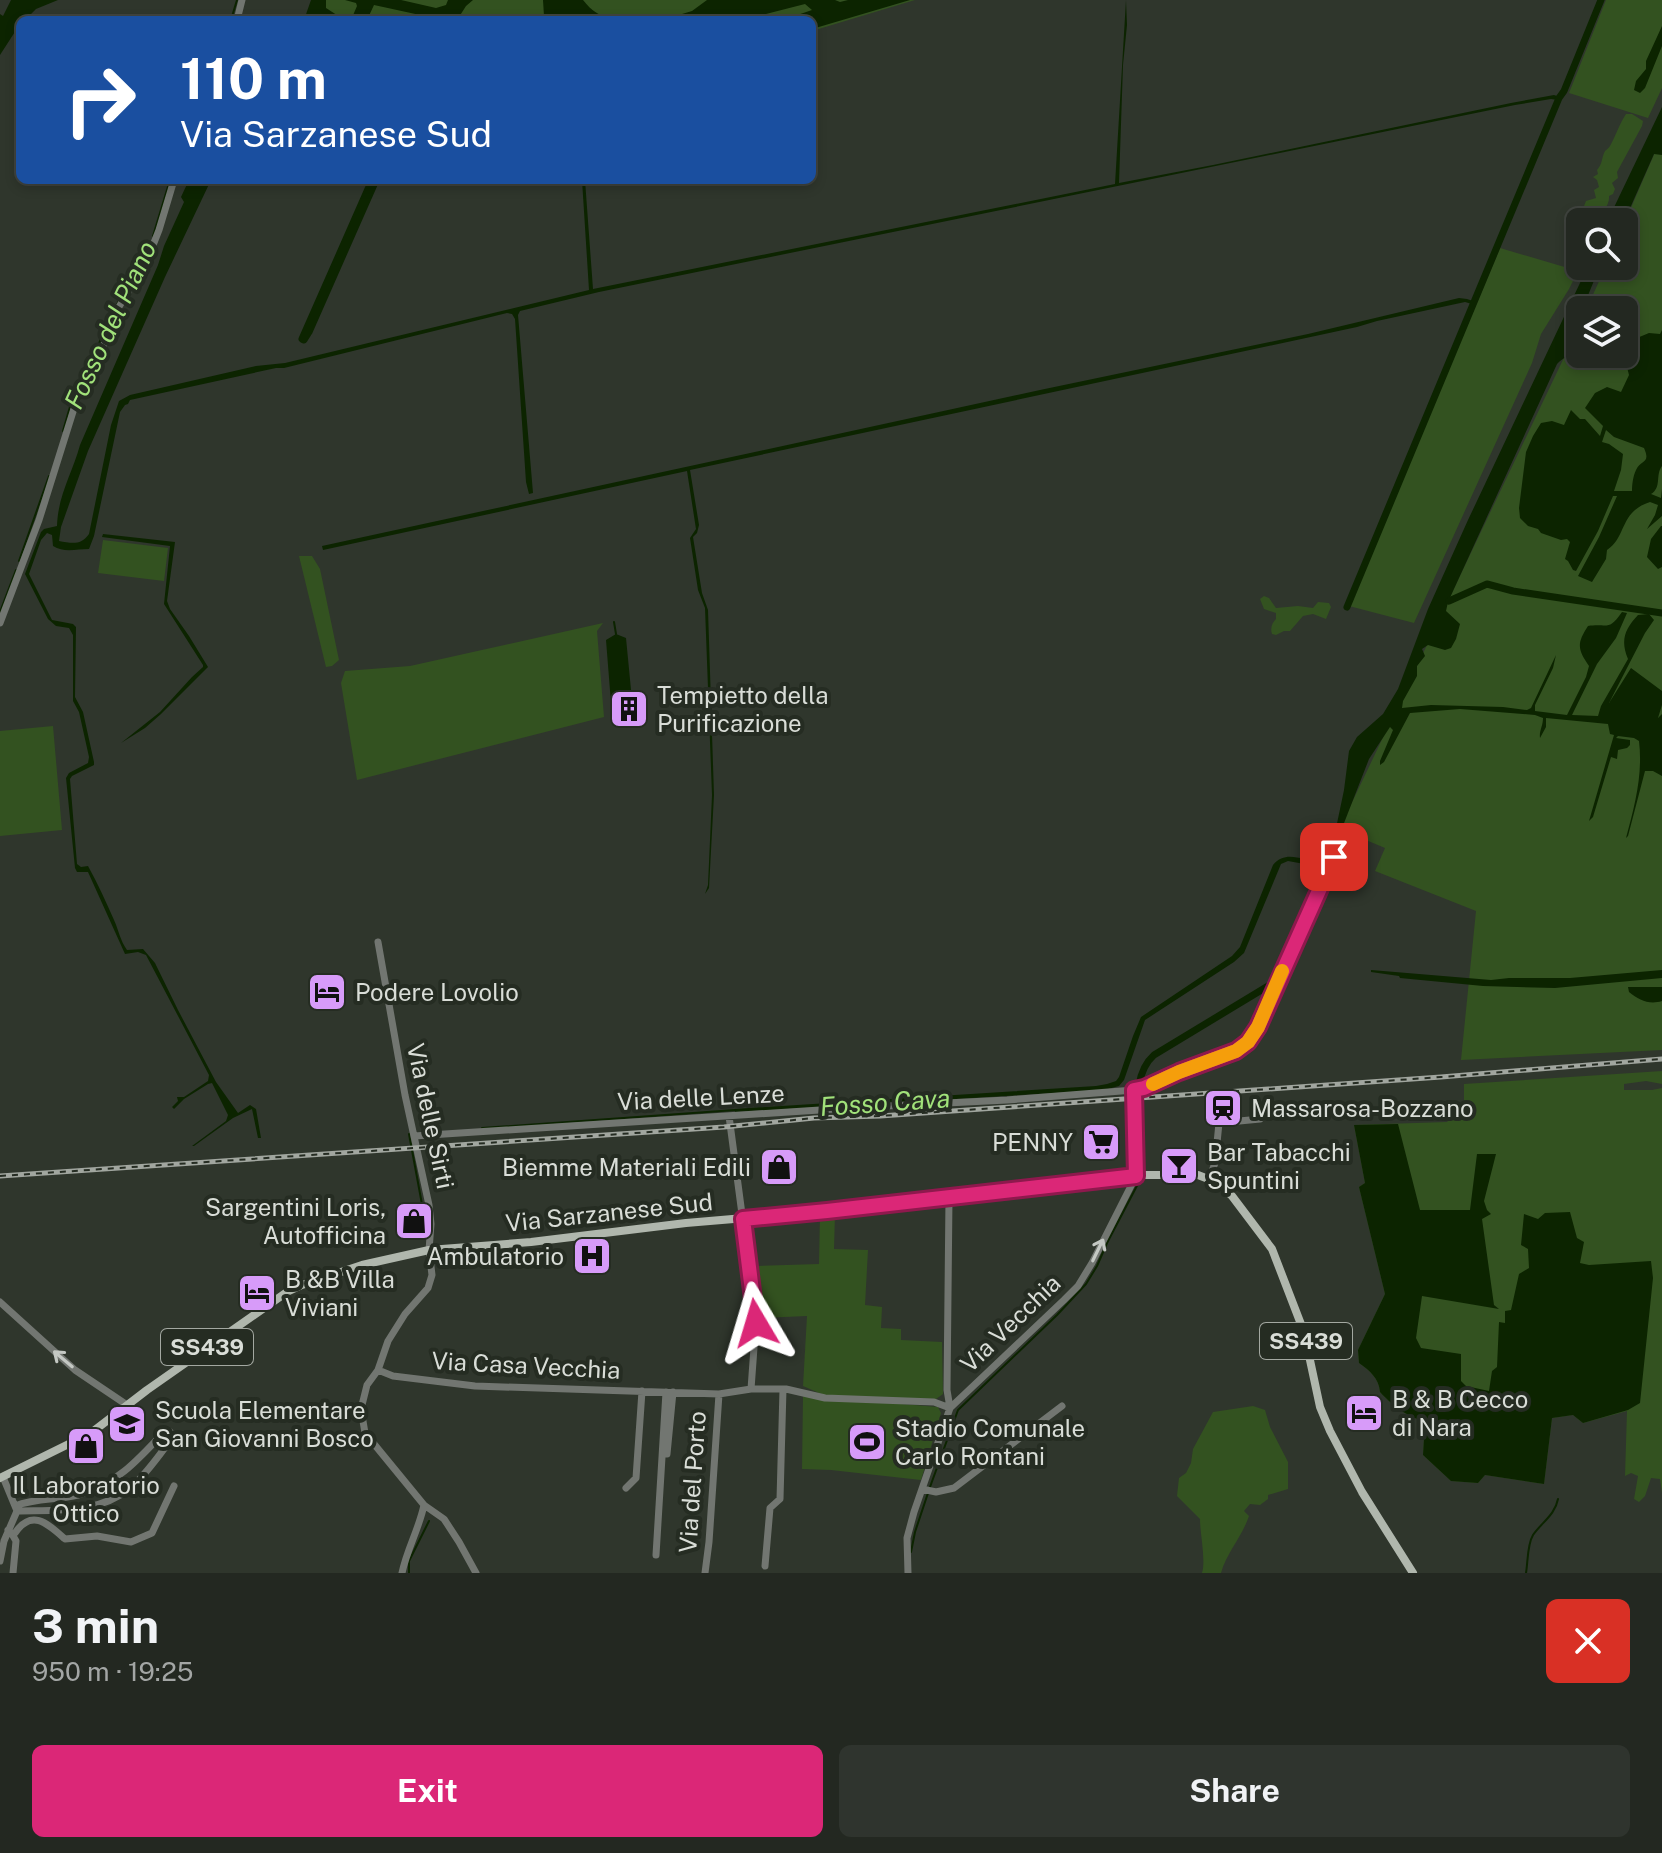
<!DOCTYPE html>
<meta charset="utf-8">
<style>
:root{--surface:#232821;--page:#2f342e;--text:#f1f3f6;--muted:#a3a6a5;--line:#40443f;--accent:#db2777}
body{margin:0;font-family:"Public Sans",sans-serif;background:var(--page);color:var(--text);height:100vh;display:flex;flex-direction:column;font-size:30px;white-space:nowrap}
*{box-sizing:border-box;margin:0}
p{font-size:26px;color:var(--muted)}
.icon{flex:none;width:44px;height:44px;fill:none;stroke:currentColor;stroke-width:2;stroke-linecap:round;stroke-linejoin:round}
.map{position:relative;height:1573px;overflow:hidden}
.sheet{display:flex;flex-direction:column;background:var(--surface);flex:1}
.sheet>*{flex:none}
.top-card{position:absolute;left:16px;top:16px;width:800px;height:168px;border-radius:12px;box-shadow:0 4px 12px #0003,0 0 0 2px var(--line);background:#1a4fa0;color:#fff;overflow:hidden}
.tools{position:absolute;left:1566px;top:208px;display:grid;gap:16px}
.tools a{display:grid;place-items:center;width:72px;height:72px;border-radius:12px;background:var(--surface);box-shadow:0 4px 12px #0003,0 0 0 2px var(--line);font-size:40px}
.pin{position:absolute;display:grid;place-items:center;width:68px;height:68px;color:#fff;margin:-34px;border-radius:16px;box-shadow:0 4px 12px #0006}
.me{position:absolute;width:88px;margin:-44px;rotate:353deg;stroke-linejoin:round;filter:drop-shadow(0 0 6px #0008)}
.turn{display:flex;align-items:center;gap:28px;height:168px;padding:0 32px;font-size:36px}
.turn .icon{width:104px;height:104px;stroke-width:2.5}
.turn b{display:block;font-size:56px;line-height:68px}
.round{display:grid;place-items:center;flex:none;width:84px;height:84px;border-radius:12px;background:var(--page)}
.headline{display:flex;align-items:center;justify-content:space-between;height:136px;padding:0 32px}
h1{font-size:48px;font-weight:700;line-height:60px}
.action{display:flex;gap:16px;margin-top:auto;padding:16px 32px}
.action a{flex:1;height:92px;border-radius:12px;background:var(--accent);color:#fff;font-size:32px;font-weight:700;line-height:92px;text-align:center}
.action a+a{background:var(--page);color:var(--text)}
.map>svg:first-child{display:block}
.green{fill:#335220}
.water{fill:#0c2400;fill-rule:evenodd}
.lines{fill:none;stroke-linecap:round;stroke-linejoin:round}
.stream{stroke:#0c2400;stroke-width:2}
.canal{stroke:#0c2400;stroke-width:7}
.minor{stroke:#727671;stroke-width:7}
.major{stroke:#b0b7ad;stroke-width:8}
.rail-casing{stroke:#a1a69f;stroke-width:5}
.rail{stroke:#252c22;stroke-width:2;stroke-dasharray:6;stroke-linecap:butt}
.oneway{stroke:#c4c8c3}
.route-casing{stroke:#8e194d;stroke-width:20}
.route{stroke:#db2777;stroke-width:14}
.slow{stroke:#f59e0b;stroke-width:14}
.labels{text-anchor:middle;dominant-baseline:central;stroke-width:8;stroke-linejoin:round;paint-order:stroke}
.shield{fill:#252c22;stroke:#a3a8a1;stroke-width:2}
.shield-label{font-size:22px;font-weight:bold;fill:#d9ddd7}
.poi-label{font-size:24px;fill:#d9ddd7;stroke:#252c22;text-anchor:start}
.street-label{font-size:24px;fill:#d9ddd7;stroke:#252c22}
.water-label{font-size:26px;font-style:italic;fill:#a1e27a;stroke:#252c22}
</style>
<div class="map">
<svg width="1662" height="1573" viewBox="0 0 1662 1573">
<rect width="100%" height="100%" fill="#2f362c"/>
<path class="green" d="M321,0H915L812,31V20H316Z
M1606,0H1662V88L1648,118L1569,93Z
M1626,114H1632L1643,121L1642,126L1617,172L1618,178L1612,183L1615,189L1613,194L1609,196C1610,205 1601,215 1595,222H1582V211L1586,201L1596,198L1594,190L1599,187L1597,180L1593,177L1598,174L1597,170C1603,163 1601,159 1605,151C1607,149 1609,148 1610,146C1616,135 1619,125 1626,114Z
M1662,136V1050L1461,1060L1476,911L1375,871L1385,848L1342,830L1346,815L1580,324V354H1624V310H1586L1606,266H1624V224Z
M1500,248L1578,271L1569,289L1541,334L1532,363L1414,623L1349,606Z
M103,540L168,548L164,581L98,573Z
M299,556H312L320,569L339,660L332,666L326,667Z
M1264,596L1269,598L1276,608L1298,606L1313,608L1318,602L1329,603L1331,607L1326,619L1313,614L1303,616L1290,631H1284L1276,635L1272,634C1270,628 1272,623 1276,619V613L1264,609L1260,599Z
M603,623L597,631L604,717L357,780L341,683L345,671L410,666Z
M53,726L62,830L0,836V731Z
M1662,1071V1084L1646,1081L1624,1084V1090H1652L1662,1088V1493L1660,1479L1651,1478L1645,1496L1639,1502L1634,1499L1638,1476L1631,1473L1625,1476L1627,1411L1583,1423L1573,1415L1552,1418L1544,1484L1485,1475L1478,1483L1451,1481L1423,1455L1425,1422C1404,1414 1395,1408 1380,1392C1379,1378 1369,1370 1359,1363L1358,1350L1385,1294L1359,1187L1365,1183L1354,1125L1447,1122L1464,1104V1084Z
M835,1214L834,1249L868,1250L865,1305L882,1307L881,1328L901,1329V1340L942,1342L943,1394L936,1399L826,1396L803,1386L807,1316L762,1318L756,1266L819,1264L820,1215Z
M803,1396L938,1407L941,1413L921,1480L831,1470L802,1469Z
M1253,1406L1265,1410L1270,1427L1288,1462V1489L1268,1495V1499L1260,1505L1250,1504L1244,1511L1249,1516C1242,1537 1227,1552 1221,1573H1202C1206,1560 1200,1534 1200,1519L1177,1496L1179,1478L1186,1473L1191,1463L1193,1449L1213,1412Z"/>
<path class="water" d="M11,0H58L36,9L25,20H20V24L0,55V14L3,16Z
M311,0H326V8L343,19L349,20H304Z
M345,0H401L436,8L446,5L448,0H473L466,6L459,17L420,15L374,5L367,20H351L357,6L356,3Z
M543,0H583C600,22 616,19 641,20H578L571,16L567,20H548L544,16Z
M707,0H835L840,2L848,0H910L812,29V20H783L812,10L805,4L743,20H662L692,11Z
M1126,0L1127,25L1123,65L1119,183L1213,165L1511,103L1554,95L1560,97L1558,100L1551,99L1515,105L599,292L520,311L518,315L533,493L529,494L526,482L515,319L512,314L507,313L284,368H276L130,400L128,404L125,405L120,412L94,536L89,549C76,549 64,553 53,546L52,535L47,533L41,540L29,574L52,620L73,624L76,627L75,697L83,712L94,762V765L72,776L70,779L77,864L81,867L88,866C98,884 106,902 114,920C119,931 120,940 127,950L143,949L155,963L178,1010L216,1082L238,1113L250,1105L256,1109L261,1138H258L252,1109L233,1118L194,1146H192L226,1121L228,1115L212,1083L208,1084L184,1099L174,1109L172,1107L178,1101L177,1097H184L208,1081L209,1075L146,955L138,952L125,954L88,872H77L75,868L66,778L69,773L88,763L89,757L79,712L73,701V635L69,628L56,626L48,619L25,574L41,532L44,529L57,526C58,495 72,474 80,445L158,265L164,246L184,202L181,197L189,180H211L165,277L88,451L61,527L59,541C71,543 81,546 89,534L111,425L119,401L130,395L256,366L285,363L589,290L582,180H585L593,289L1115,184Z
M1662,26V46L1645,88L1640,93L1634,90L1636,81L1646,69V61Z
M1662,107V155L1654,154L1631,206L1622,222H1607Z
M1588,266H1600L1582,310H1580V354H1587L1586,356C1573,358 1567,353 1557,364L1448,602L1446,611L1460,624L1456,639L1451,648L1445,650L1428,645L1422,649L1425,656L1417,666V676L1403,701L1402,708L1431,705L1503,707L1527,710L1531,708L1556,655L1553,668L1535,705V711L1567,715L1586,677L1589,666C1577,649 1577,643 1588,626C1608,623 1608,632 1622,612L1627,613L1616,638L1597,664L1572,715L1598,716L1601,706L1628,659C1620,640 1625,629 1638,615L1649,614L1654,620L1645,633L1609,703L1631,668L1662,691V705L1658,718L1662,714V776L1653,771H1645L1628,836L1626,838C1635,805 1643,774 1639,741L1634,738L1618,736L1616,738L1630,740V745L1627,748L1618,750L1617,759L1611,757L1593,817L1589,821L1614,735L1610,734L1608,724L1546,718V727L1540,738C1539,731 1543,726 1543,718L1535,715L1460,709L1410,713L1384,762L1380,765V761L1393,730L1390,727L1369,759L1330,859L1321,867L1288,861L1281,864L1244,953L1234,962L1145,1020L1124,1080L1119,1086L1104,1090L735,1112L734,1109L1096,1086L1107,1084L1116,1081L1119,1077L1133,1036L1141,1017L1232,956L1240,947L1273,865C1288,847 1307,865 1325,860L1335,833L1344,790L1349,751L1357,737L1383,714L1398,689L1428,609L1468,520Z
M1459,298L1467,299L1473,301L1472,304L1465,302L1377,321L1357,327L690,470L699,525L697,533L693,537L702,593L708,610L714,795L709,888L705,894L708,885L712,795L705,608L698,590L690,538L696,529L687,471L323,550L322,546L1040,390L1308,334Z
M1662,330V466C1655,475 1662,487 1651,494L1661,498L1662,489V516L1647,529L1655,515L1658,505L1650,502C1619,512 1627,537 1607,550L1606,559L1592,582L1578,576L1599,537L1617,496H1613L1598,531L1576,571L1573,570L1568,561L1565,559L1570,542L1567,539L1561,540L1541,533L1538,529L1528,526L1520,518L1519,508L1526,452L1533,436L1541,423L1552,421L1564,425L1571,410L1580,419H1585L1600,436L1603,426L1585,408L1595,393L1607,387L1621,392L1629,375L1626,363L1637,361L1639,352L1625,343L1649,333L1660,334ZM1606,430L1614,437L1644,448C1651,464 1641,459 1636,470C1633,476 1632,485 1632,491H1614L1621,470L1623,454L1609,444L1602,442Z
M1661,526H1662V567L1658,569L1647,557L1651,539Z
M103,534L175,542L167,601L170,609L189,636L208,667L161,714L145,728L121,743L160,712L192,677L203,667V665L164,604L170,546L102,537Z
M616,634L626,638L632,700L621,705L611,703L606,640Z
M1371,970L1491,980L1509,978H1570L1662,970V978L1555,988L1483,986L1400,978L1399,976L1371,972Z
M1628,987H1662V1001C1649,1005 1639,1000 1629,992Z
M1398,1124L1420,1210H1470L1477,1154H1496L1484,1201L1487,1210L1491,1214L1482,1219L1494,1305L1499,1309L1422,1296L1416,1338L1421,1348L1461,1354V1381L1466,1386L1489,1391L1492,1371L1497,1367L1499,1322L1505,1323V1311L1511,1310L1519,1274L1529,1268L1528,1249L1521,1245L1524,1214L1538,1219L1545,1213L1570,1212L1577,1238L1584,1242L1580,1263L1589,1265L1651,1261L1653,1278L1640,1403L1628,1410L1583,1423L1573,1415L1552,1418L1544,1484L1485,1475L1478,1483L1451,1481L1423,1455L1425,1422C1404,1414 1395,1408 1380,1392C1379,1378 1369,1370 1359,1363L1358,1350L1385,1294L1359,1187L1365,1183L1354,1125Z"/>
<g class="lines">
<path class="stream" d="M231,20L237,0
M153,236L170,180
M140,266L149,246
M94,358L107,321L133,278
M63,431L72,400L76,392
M19,561L49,476
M0,612L16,570
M614,622L616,634
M1140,1104L1141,1171
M482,1128L735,1110
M412,1134H409L426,1226
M930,1487L958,1410L1057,1315L1086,1284L1097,1266L1107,1243L1141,1178
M911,1552L915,1532L928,1493
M409,1573V1561L429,1521
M1526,1573C1528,1562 1527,1545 1533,1535C1542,1522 1555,1515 1558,1499"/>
<path class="canal" d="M372,180L302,339L304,340L309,332L376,180
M1449,601L1487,584L1513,591L1662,613
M1347,607L1559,98L1564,91L1601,0
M1139,1085C1141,1073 1145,1063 1154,1055L1273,983"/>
<path class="minor" d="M237,20L242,0
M0,623L39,520L77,399L103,347L117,310L146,263L159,230L174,180
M378,942L405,1095L429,1205L431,1224L429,1250L432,1275L428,1288L405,1314L388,1341L378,1370L367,1385L361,1409L365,1433L424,1505C419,1529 407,1549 402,1573
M729,1116L756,1320L751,1389
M414,1136L866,1107L1007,1100L1134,1090L1144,1088L1179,1072L1236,1051L1248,1042L1258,1027L1334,857
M1209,1179L1215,1163L1219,1123L1260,1119
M0,1302L75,1370L127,1405
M378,1370L393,1376L475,1386L719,1394L751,1389H786L825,1398L934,1402L950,1408L1064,1300L1078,1286L1092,1263L1136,1176L1134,1090
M667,1454L673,1392
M626,1488L636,1478L642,1391
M922,1489L936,1492L954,1488L1062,1406
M424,1505L444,1519L459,1542L476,1573
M15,1506C36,1498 57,1500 78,1495C115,1486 139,1459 164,1432H170
M17,1511C56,1510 99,1514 130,1488C146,1475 158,1456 171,1440L170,1432
M8,1530L12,1534L15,1533C32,1508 48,1524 65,1539L97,1536L131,1542L152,1533L174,1486
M12,1534L16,1541L13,1573
M656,1555L666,1392
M0,1561L4,1541L17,1511L3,1477
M765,1566L770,1508L780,1499L783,1389
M705,1573L709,1542L719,1394
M908,1573L907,1538L914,1512L950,1408L947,1390L949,1198"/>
<path class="major" d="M0,1478L91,1433L147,1390L287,1292L302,1285L362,1265L429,1250L531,1242L686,1223L827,1211L1145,1175H1198L1216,1182L1232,1196L1272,1249L1304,1332L1320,1407L1330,1431L1362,1492L1413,1573"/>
<g class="rail-casing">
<path id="rail" d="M0,1176L724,1127L814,1118L880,1116L1441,1077L1662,1059"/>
</g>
<use href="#rail" class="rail"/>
</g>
<defs><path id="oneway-shaft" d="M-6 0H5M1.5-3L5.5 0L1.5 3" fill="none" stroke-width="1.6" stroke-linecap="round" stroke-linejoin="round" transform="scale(2)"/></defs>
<g class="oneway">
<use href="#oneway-shaft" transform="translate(1098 1250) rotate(-64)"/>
<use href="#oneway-shaft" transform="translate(63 1359) rotate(-140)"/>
</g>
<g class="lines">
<g class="route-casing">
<path id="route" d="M756,1323L743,1219L827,1211L1136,1176L1134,1090L1144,1088L1179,1072L1236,1051L1248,1042L1258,1027L1334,857"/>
</g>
<use href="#route" class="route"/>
<path class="slow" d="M1153,1084L1179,1072L1236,1051L1248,1042L1258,1027L1282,971"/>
</g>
<defs>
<g id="building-square" transform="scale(2)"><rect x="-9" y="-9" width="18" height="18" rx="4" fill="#d79bf9" stroke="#252c22"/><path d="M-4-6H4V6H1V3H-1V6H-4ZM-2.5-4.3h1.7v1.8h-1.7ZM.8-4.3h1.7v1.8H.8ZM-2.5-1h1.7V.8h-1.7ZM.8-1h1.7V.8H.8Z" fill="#111"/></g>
<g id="hotel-square" transform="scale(2)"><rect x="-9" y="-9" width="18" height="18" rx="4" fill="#d79bf9" stroke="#252c22"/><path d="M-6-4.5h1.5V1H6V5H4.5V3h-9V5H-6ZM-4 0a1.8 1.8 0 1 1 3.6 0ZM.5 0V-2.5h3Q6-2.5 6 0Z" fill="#111"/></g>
<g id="station-square" transform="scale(2)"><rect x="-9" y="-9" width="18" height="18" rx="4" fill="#d79bf9" stroke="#252c22"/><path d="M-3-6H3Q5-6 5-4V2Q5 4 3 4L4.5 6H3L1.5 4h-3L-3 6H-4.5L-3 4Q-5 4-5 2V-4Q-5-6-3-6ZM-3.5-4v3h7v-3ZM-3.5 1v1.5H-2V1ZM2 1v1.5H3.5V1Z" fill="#111"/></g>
<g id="supermarket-square" transform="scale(2)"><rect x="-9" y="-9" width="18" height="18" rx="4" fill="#d79bf9" stroke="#252c22"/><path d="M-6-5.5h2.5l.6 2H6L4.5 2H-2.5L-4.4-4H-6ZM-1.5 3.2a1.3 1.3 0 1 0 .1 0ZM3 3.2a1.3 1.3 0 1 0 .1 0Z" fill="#111"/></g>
<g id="bar-square" transform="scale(2)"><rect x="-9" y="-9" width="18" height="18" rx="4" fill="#d79bf9" stroke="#252c22"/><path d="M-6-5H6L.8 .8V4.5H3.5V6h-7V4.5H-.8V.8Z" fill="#111"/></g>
<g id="shop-square" transform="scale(2)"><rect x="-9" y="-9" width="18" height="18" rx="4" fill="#d79bf9" stroke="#252c22"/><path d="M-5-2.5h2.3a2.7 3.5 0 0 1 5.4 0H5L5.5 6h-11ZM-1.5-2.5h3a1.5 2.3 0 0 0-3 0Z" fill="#111"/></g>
<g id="hospital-square" transform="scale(2)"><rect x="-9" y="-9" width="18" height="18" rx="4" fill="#d79bf9" stroke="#252c22"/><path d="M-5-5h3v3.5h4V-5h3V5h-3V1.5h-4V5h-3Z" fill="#111"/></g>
<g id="school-square" transform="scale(2)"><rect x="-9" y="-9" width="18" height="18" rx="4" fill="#d79bf9" stroke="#252c22"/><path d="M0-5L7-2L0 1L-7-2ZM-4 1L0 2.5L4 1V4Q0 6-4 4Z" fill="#111"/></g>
<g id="stadium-square" transform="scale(2)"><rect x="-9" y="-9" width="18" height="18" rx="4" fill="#d79bf9" stroke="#252c22"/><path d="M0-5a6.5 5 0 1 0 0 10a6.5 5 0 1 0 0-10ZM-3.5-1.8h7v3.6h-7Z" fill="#111"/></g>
</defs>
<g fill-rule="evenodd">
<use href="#building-square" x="629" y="709"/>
<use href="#hotel-square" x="327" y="992"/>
<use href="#station-square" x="1223" y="1108"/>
<use href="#supermarket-square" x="1101" y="1142"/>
<use href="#bar-square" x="1179" y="1166"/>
<use href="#shop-square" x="779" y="1167"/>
<use href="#shop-square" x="414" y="1221"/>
<use href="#hospital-square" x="592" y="1256"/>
<use href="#hotel-square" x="257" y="1293"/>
<use href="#hotel-square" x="1364" y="1413"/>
<use href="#school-square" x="127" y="1424"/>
<use href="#stadium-square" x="867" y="1442"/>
<use href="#shop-square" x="86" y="1446"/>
</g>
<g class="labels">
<g class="shield">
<rect x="1260" y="1323" width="92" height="36" rx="6"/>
<rect x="161" y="1329" width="92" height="36" rx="6"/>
</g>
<g class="shield-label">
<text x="1306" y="1341">SS439</text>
<text x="207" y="1347">SS439</text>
</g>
<g class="poi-label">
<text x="657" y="695">Tempietto della<tspan x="657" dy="28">Purificazione</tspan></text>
<text x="355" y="992">Podere Lovolio</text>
<text x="1251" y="1108">Massarosa-Bozzano</text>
<text x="1073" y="1142" text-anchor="end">PENNY</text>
<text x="1207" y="1152">Bar Tabacchi<tspan x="1207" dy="28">Spuntini</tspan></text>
<text x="751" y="1167" text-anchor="end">Biemme Materiali Edili</text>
<text x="386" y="1207" text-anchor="end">Sargentini Loris,<tspan x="386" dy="28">Autofficina</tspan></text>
<text x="564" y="1256" text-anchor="end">Ambulatorio</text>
<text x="285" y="1279">B &amp;B Villa<tspan x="285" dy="28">Viviani</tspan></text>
<text x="1392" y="1399">B &amp; B Cecco<tspan x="1392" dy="28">di Nara</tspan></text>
<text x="155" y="1410">Scuola Elementare<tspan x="155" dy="28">San Giovanni Bosco</tspan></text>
<text x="895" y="1428">Stadio Comunale<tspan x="895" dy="28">Carlo Rontani</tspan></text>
<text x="86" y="1485" text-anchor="middle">Il Laboratorio<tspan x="86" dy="28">Ottico</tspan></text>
</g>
<g class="street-label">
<text transform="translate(701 1097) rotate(-3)">Via delle Lenze</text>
<text transform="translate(431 1116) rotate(78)">Via delle Sirti</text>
<text transform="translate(609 1212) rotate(-6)">Via Sarzanese Sud</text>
<text transform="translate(1010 1323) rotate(-44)">Via Vecchia</text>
<text transform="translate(526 1365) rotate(3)">Via Casa Vecchia</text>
<text transform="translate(692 1482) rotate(-86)">Via del Porto</text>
</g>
<g class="water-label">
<text transform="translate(110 325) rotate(-65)">Fosso del Piano</text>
<text transform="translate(885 1102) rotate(-4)">Fosso Cava</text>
</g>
</g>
</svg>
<div class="tools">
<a><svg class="icon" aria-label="search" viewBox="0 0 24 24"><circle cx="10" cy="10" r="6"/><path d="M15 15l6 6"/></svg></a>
<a><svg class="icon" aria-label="layers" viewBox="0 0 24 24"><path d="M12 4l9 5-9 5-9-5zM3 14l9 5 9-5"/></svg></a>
</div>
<div class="pin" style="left:1334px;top:857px;background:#d93025"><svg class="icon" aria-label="arrive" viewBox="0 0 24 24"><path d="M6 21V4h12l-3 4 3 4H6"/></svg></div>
<svg class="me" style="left:756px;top:1323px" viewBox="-20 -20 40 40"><path d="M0-17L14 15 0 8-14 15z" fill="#db2777" stroke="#fff" stroke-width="4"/></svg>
<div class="top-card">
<div class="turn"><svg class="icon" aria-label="right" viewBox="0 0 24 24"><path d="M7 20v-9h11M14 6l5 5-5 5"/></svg><div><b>110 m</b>Via Sarzanese Sud</div></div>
</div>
</div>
<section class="sheet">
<div class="headline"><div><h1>3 min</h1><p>950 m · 19:25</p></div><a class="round" style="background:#d93025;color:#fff"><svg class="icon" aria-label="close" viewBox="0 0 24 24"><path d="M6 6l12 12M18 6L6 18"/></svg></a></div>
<div class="action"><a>Exit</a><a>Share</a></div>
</section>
